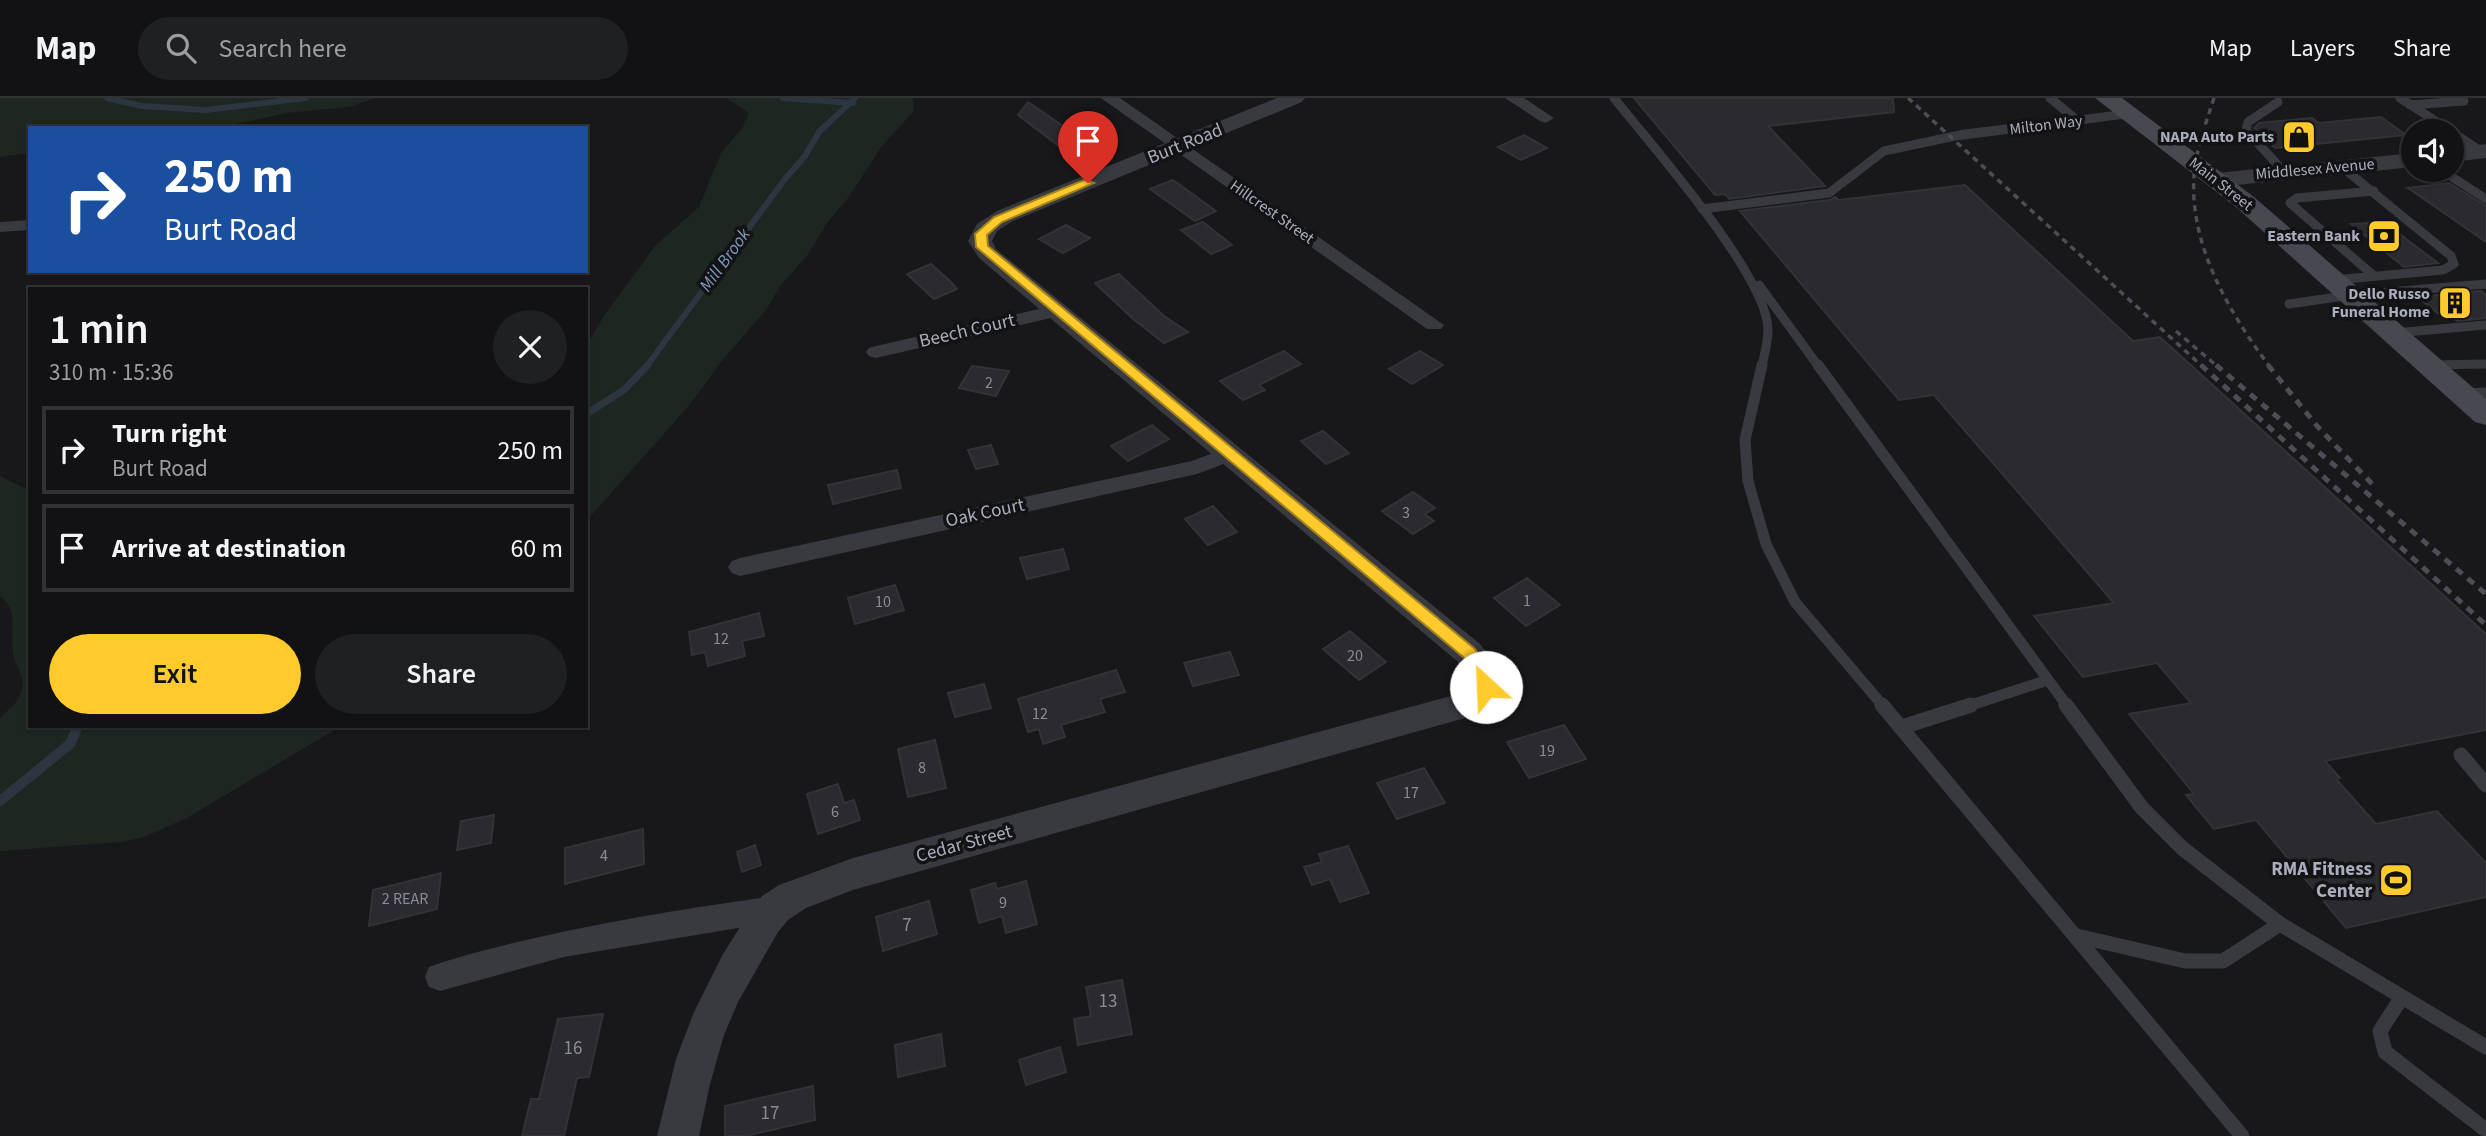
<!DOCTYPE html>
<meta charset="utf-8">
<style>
:root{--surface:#121214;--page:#1f2022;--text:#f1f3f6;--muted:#9c9ea0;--line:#313234;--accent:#ffcb2c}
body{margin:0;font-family:"Source Sans 3",sans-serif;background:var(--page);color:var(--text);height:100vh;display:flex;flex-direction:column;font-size:26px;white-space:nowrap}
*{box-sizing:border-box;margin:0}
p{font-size:23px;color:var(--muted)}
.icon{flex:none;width:38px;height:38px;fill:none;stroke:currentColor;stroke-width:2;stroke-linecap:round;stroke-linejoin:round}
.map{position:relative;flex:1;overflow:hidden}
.side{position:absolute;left:28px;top:189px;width:560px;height:441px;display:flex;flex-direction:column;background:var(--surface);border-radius:0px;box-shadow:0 2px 5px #0004,0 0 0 2px var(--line)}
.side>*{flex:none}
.banner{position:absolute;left:28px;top:28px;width:560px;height:147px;border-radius:0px;box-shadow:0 2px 5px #0004,0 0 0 2px var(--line);background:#1a4fa0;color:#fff;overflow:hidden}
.tools{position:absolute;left:2401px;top:21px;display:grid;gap:14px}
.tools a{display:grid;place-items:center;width:63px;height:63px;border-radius:50%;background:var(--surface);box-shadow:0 2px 5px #0004,0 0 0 2px var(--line);font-size:35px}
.pin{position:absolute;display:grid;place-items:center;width:60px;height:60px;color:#fff;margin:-72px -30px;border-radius:50% 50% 50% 0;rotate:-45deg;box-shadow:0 0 7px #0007}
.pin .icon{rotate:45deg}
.me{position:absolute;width:77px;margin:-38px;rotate:335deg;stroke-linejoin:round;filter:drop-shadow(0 0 5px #0008)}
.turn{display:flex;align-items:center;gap:24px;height:147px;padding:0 21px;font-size:32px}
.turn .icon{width:91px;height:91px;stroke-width:2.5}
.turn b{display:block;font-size:49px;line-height:60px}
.round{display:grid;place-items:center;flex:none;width:74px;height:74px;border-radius:37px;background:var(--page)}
.overview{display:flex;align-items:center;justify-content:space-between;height:119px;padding:0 21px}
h1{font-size:42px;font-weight:600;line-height:52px}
.action{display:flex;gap:14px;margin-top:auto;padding:14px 21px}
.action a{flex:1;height:80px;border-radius:42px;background:var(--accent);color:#111;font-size:28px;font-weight:600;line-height:80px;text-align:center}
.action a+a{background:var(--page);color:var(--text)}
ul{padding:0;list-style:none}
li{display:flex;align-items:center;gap:21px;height:88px;margin:0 14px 10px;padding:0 7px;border:4px solid var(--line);border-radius:0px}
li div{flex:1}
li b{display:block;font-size:26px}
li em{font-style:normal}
header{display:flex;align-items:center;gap:42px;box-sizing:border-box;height:98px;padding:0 35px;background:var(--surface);border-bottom:2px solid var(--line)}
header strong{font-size:33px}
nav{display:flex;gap:38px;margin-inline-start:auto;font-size:24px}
.search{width:490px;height:63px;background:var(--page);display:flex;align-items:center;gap:18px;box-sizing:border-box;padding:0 24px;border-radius:38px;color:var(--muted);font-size:26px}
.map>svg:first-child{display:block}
.green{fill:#1d2620}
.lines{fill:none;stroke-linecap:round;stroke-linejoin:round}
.stream-far2{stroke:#2c3640;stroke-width:6}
.stream-far1{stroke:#2c3640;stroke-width:7}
.stream{stroke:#2c3640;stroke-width:10}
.building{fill:#2b2b2f;stroke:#323237;stroke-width:2}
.service-far2{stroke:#393940;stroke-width:9}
.service-far1{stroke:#393940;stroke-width:11}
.service{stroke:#393940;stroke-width:15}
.minor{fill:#393940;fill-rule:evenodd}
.tertiary{fill:#393940;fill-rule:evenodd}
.secondary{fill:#474850;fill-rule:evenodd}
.rail-far1{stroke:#4c4d55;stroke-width:3.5;stroke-dasharray:6 5;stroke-linecap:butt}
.rail{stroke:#4c4d55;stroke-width:5;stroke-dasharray:8 7;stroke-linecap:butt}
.route{fill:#ffcb2c;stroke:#a6841d;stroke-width:2}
.labels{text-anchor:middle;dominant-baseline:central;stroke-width:7;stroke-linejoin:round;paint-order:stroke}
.far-street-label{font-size:16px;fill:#a9adbc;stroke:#131316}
.far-poi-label{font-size:16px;font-weight:bold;fill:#a9adbc;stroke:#131316;text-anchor:end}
.number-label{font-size:16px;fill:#898c98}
.far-water-label{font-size:18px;font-style:italic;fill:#7d98ba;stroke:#131316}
.street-label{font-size:19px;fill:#a9adbc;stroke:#131316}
.poi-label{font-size:19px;font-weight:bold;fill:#a9adbc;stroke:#131316;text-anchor:end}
.near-number-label{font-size:19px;fill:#898c98}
</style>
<header>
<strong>Map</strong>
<div class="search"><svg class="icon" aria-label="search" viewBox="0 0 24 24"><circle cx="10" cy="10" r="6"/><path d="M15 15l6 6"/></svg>Search here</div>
<nav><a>Map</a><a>Layers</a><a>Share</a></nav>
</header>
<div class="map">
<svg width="2486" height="1038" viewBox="0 0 2486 1038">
<rect width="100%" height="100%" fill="#18181b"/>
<path class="green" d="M0,0H376L349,9L287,15L226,28L30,30V55L0,59Z
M726,0H913L914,13L882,48L846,103L829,122L807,158L780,188L766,212L724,260L688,309L586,423V248L604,218L655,148L699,109L721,55L741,32L749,15Z
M0,378L30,393V628H341L187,720L144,739L123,744L0,753V620C6,613 19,604 21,595C26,575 15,570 13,554C9,535 20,512 0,498Z"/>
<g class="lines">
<path class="stream-far2" d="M107,0L142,8L206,12L306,0
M783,0L853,5
M646,269L785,81L805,58L819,34L855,0"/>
<path class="stream-far1" d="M586,316L624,292L648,267"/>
<path class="stream" d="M0,703L70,646L78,628"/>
</g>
<path class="building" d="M1634,0H1893L1894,14L1768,28L1825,88L1729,101L1725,96L1715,97Z
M1028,4L1094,49L1072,58L1018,17Z
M2381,19L2406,37L2275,50L2254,30L2259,25L2312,20L2319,25Z
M1524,37L1547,50L1521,62L1498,49Z
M1173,82L1216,113L1195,123L1150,91Z
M2449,85L2486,108V144L2408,90Z
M1965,87L2133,243L2160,239L2486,536V632L2325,663L2340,680L2336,681L2376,726L2437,713L2486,765V799L2346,830L2256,722L2214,731L2186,697L2194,696L2129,616L2191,605L2157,565L2083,579L2034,518L2114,505L1934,297L1899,302L1740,113L1830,102L1835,99L1839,102Z
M1203,124L1232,147L1211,156L1181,132Z
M2384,124L2410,144L2438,165L2404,169L2351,126Z
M1066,127L1090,140L1063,155L1039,141Z
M931,166L951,184L957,191L934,201L907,176Z
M1119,176L1164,218L1188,234L1164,245L1132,220L1095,185Z
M2481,193L2486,197V220L2457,223L2449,216H2439L2417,199Z
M1284,253L1301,266L1259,287L1265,292L1243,302L1220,283Z
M1420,253L1443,267L1412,286L1389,271Z
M972,268L1009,273L996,298L959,290Z
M1152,327L1169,341L1128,363L1111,348Z
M1323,333L1349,355L1326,366L1301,343Z
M991,347L998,366L976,371L968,352Z
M897,372L901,390L833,406L828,387Z
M1413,394L1435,410L1425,416L1434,423L1413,436L1382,413Z
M1213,408L1237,434L1208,447L1185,421Z
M1063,451L1069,471L1027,481L1020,460Z
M1527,480L1560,507L1526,528L1494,500Z
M895,487L904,512L855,526L848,500Z
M759,515L764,538L742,543L745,558L708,568L705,554L692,557L689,534Z
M1350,533L1386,564L1359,582L1323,551Z
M1230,554L1239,577L1193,588L1184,565Z
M1116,572L1125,594L1100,601L1105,614L1061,627L1065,639L1043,646L1039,631L1028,634L1018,601Z
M984,586L991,610L955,619L948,595Z
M1564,627L1586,661L1529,680L1507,644Z
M935,642L946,690L908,699L898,651Z
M1424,670L1445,705L1397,721L1377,685Z
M838,686L844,705L854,702L860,722L818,736L807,696Z
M494,717L491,745L457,752L461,723Z
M643,731L644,766L565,786V750Z
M755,747L761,767L742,774L737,754Z
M1348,748L1369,795L1340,804L1330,781L1312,787L1304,769L1322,764L1319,756Z
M441,775L437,811L369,828L373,792Z
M1026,783L1037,826L1006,835L1002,818L979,825L971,792L995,785L997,791Z
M929,803L937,836L883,853L876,819Z
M1122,882L1132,936L1078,947L1074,921L1091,918L1086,889Z
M603,916L589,979L577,980L564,1038H522L531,1001H539L558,921Z
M941,936L945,968L898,979L895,947Z
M1060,949L1066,974L1026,987L1019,962Z
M813,988L815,1022L746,1038H725V1008Z"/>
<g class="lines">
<path class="service-far2" d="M1614,0C1650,46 1768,178 1768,232C1768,244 1764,257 1762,269
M2050,0L2078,23
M2400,0L2451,33
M2278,4L2248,24L2246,32L2284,74
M2410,7L2464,3
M2452,34L2482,54
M2441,72L2486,101
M2374,93L2297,100L2290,105L2374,178
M1702,111L1829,95L1884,53L1960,37
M2334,182L2443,172L2454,166L2451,158L2342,69
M1759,187L1819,269
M2289,206L2351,197L2486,186
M2394,235L2486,227
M2430,267L2486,266"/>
<path class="service-far1" d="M1762,267L1745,342L1748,383L1766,446L1795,504L1884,609
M1818,267L2068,609
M2463,296L2486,295
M1965,609L2048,582"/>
<path class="service" d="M1882,607L2242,1038
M2066,607L2142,710L2182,750L2280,826
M1902,629L1971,607
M2461,657L2486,687
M2077,838L2185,863H2223L2280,826L2486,949
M2402,899L2380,933L2385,954L2486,1032"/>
<path class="minor" d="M1101,0H1120L1444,227L1441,231H1427Z
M1505,0H1524L1554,20L1546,25L1540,23Z
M2131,11L2139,16L2137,19L1960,42L1952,37L1960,32Z
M30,122V132L0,134V124Z
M1057,207L1067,213L1064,217L876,260L869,258L866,254L869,250L876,248Z
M1229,349L1237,351L1240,356L1237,361L1197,376L740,478L732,475L728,469L732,463L740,460L1192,363Z
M774,798L784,802L789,811L784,820L774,824L564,859L440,893L429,889L425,879L429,869L440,865C549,832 661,814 774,798Z"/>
<path class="tertiary" d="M1277,0H1305L1302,4L1013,123L997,133L992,143L996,151L1480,546C1504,575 1515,604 1472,618L853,792L806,810L788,822L778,834L738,904L724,937L710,986L699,1038H657L676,961L694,914L723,856L752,810L762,798L779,787L853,760L1462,595L1469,590L1465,574L1458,564L979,160L968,143L977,126L997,113Z
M2486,46V60L2452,64V50Z
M2413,55V69L2217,89L2209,87L2206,82L2209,77L2217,75Z"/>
<path class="secondary" d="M2095,0H2122L2254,99L2486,301V327L2475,324L2236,109Z"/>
<path class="rail-far1" d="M1908,0L2203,269
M2214,0C2206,25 2196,51 2194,78C2189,147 2230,216 2270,269
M2176,233L2218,269"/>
<path class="rail" d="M2201,267L2486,527
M2216,267L2486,496
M2268,267L2317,328L2376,390"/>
</g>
<path class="route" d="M1084,82L1094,85L1002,124L987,137L988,148L1475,551L1490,573L1494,589L1492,594H1480L1474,574L1463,559L976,149L975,136L994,119Z"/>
<defs>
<g id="shop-square" transform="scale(1.75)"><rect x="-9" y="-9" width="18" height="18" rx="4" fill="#ffcb2c" stroke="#131316"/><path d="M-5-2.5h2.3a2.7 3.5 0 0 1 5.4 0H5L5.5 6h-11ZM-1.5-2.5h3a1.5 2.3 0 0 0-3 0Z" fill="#111"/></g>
<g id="bank-square" transform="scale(1.75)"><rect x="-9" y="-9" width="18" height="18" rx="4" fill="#ffcb2c" stroke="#131316"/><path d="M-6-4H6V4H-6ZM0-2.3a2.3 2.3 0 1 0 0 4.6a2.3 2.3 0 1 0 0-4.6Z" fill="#111"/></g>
<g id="building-square" transform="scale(1.75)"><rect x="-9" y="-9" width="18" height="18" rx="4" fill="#ffcb2c" stroke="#131316"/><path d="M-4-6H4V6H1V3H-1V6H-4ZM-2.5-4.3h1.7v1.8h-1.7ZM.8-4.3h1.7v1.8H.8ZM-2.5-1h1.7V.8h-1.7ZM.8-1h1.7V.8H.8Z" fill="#111"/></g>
<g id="stadium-square" transform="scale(1.75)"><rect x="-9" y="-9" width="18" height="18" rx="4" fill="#ffcb2c" stroke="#131316"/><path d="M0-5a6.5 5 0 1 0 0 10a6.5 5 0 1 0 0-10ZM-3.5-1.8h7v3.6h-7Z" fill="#111"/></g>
</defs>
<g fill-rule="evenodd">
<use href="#shop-square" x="2299" y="39"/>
<use href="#bank-square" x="2384" y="138"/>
<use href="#building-square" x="2455" y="205"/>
<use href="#stadium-square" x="2396" y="782"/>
</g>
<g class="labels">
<g class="far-street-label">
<text transform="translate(2046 27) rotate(-7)">Milton Way</text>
<text transform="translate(2315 71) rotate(-5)">Middlesex Avenue</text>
<text transform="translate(2221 86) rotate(38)">Main Street</text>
<text transform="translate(1272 114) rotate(35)">Hillcrest Street</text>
</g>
<g class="far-poi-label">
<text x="2274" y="39">NAPA Auto Parts</text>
<text x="2360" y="138">Eastern Bank</text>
<text x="2430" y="196">Dello Russo<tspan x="2430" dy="18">Funeral Home</tspan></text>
</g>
<g class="number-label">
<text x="989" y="285">2</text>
<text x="1406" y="415">3</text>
<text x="1527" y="503">1</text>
<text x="883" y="504">10</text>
<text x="721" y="541">12</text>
<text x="1355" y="558">20</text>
<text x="1040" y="616">12</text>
<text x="1547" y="653">19</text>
<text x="922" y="670">8</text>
<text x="1411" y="695">17</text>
<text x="835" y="714">6</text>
<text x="604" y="758">4</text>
<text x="405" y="801">2 REAR</text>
<text x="1003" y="805">9</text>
</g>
<g class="far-water-label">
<text transform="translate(725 162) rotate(-54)">Mill Brook</text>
</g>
<g class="street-label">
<text transform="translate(1185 46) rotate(-22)">Burt Road</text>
<text transform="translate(967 233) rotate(-13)">Beech Court</text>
<text transform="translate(985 415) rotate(-12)">Oak Court</text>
<text transform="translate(964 746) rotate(-15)">Cedar Street</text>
</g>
<g class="poi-label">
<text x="2372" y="771">RMA Fitness<tspan x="2372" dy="22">Center</tspan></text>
</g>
<g class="near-number-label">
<text x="907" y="827">7</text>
<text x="1108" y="903">13</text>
<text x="573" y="950">16</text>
<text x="770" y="1015">17</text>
</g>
</g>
</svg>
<div class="tools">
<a><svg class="icon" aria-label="sound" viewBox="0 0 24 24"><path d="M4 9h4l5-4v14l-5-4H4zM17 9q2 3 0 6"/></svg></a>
</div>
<div class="pin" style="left:1088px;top:85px;background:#d93025"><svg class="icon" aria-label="arrive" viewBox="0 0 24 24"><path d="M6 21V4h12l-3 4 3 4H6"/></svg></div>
<svg class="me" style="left:1486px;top:589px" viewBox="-20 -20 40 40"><circle r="19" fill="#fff"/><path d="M0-13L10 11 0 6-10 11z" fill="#ffcb2c"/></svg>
<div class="banner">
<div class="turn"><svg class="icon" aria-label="right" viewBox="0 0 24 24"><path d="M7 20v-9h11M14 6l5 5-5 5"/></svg><div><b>250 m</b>Burt Road</div></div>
</div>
<section class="side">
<div class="overview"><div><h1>1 min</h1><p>310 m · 15:36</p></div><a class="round"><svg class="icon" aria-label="close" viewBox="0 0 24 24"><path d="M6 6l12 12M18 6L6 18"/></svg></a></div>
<ul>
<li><svg class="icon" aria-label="right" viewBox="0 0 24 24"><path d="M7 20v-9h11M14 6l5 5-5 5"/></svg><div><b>Turn right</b><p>Burt Road</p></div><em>250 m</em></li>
<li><svg class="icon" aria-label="arrive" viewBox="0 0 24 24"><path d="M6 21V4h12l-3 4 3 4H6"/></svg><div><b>Arrive at destination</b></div><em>60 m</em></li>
</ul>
<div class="action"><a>Exit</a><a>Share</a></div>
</section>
</div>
